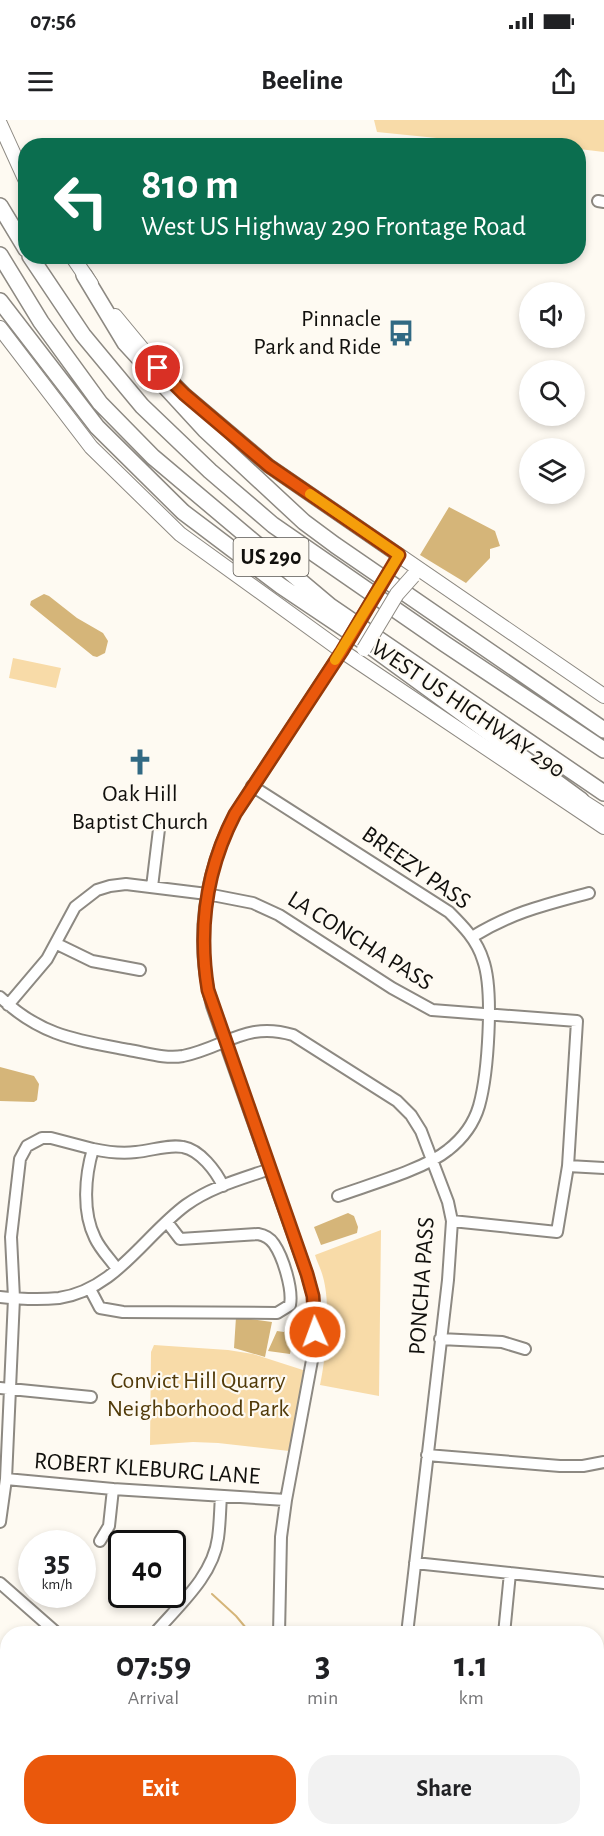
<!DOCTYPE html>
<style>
:root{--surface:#fff;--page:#f2f2f2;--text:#202124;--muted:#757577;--accent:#ea580c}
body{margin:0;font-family:"Alegreya Sans",sans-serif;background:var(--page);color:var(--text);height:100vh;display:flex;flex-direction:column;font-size:22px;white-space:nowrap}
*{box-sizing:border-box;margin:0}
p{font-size:20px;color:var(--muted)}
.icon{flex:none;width:33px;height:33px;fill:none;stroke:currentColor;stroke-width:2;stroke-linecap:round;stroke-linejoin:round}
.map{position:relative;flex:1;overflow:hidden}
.details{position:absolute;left:0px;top:1506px;width:604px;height:210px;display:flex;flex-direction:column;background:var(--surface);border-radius:24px 24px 0 0;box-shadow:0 3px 9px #0003}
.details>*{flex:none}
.guide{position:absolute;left:18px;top:18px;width:568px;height:126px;border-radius:24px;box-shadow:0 3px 9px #0003;background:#0b6e4f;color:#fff;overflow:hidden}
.tools{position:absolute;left:519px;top:162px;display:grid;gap:12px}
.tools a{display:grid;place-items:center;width:66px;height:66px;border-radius:50%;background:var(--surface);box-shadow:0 3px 9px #0003;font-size:30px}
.speed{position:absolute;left:18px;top:1410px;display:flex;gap:12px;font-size:30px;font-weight:700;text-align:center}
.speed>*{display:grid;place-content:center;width:78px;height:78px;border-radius:50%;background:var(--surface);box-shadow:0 3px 9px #0003;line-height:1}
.speed small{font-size:15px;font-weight:400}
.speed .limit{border:3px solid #111;border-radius:9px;background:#fff;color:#111}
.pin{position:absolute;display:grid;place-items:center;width:51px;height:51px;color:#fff;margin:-26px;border:3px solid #fff;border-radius:50%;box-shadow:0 2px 6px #0007}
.me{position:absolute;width:66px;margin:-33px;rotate:358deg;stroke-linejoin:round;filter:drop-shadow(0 0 4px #0008)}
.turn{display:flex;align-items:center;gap:21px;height:126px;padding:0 24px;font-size:27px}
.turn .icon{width:78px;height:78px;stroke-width:2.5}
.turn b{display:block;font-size:42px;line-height:51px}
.eta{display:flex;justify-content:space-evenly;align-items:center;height:102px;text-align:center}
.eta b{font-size:36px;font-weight:700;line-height:42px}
.cta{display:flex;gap:12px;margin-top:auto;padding:12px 24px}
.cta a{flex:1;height:69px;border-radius:24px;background:var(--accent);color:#fff;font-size:24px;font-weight:700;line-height:69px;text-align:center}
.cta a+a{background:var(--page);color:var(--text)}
.status{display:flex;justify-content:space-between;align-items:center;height:42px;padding:0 30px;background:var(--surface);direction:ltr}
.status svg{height:16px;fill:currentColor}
header{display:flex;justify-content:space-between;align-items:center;height:78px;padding:0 24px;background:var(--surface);font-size:27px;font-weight:700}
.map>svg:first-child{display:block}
.green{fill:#f8dba8}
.water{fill:#d5b579}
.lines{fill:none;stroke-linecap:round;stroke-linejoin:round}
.stream{stroke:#d5b579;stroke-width:2}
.minor-casing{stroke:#8d8982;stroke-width:14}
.major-casing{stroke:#8d8982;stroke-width:16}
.highway-casing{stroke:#8d8982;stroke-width:18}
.minor{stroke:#fff;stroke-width:10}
.major{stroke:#fff;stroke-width:14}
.highway{stroke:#fff;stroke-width:15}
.minor-bridge-casing{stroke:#8d8982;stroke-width:14;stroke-linecap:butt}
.major-bridge-casing{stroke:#8d8982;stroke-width:16;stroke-linecap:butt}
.minor-bridge{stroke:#fff;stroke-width:10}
.major-bridge{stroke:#fff;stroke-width:14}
.route-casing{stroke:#983908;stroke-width:15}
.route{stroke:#ea580c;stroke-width:10}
.slow{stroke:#f59e0b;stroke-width:10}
.labels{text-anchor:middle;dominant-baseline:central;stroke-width:4.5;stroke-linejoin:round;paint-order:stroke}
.shield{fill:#fefaf2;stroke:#585652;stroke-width:1.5}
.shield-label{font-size:22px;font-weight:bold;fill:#11100d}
.poi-label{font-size:24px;fill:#11100d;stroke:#fefaf2;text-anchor:end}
.street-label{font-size:24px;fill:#11100d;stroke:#fefaf2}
.park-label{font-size:24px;fill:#513a09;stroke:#fefaf2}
</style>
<div class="status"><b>07:56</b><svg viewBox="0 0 49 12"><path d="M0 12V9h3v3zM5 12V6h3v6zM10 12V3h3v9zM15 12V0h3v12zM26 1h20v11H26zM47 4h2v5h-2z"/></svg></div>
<header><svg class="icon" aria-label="menu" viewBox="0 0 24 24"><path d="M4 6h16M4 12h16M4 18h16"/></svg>Beeline<svg class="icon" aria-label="share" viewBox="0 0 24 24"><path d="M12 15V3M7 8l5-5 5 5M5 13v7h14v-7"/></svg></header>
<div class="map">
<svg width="604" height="1716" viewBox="0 0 604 1716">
<rect width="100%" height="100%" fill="#fefaf2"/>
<path class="green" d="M374,0H604V32L579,29V26L506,25L377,12Z
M13,538L61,548L56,568L9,558Z
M381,1110L379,1276L320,1265C326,1237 331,1184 323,1157C321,1149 317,1142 315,1135Z
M154,1225L228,1230L253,1234L306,1251L289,1331L218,1323L193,1322L150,1325L151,1232Z
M276,1708H355V1709L354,1716H275Z"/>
<path class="water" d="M449,387L495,411L500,426L490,429V438L466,463L420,435Z
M44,474L49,476L77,498L103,513L108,521L105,533L97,537L93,536L30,485L31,481Z
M0,947L34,956L39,964L37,980L34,982L0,981Z
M348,1093L354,1096L358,1107L357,1113L321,1125L314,1107Z
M236,1197L272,1202L265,1237L234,1228Z
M287,1209H292L294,1213L290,1234L268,1231L277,1211L284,1212Z"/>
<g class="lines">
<path class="stream" d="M212,1474L236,1496L251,1514
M364,1716L365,1712"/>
<g class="minor-casing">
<path id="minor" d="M598,81L604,82
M252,666L449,792C463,806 477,820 483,840C494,870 488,954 479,986C474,1003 462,1019 448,1030C425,1049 368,1065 338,1076
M152,767L159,709
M472,817C513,792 544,785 589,773
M57,824L92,841L140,850
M0,877C41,916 76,920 129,930C147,933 165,939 183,936C226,927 246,901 293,915L397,981L411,995L421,1011L448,1082L452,1101L448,1160L407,1514
M8,885L47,839L75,787L97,770L110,766L126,764L207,774L253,783L279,795L392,868L432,890L577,901L568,1046L557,1112L452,1101
M568,1046L604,1048
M117,1149C110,1139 100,1129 95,1118C82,1092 85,1056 93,1029C107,1032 121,1034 136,1032C151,1031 168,1024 183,1027C200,1030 216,1051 223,1066
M90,1169L100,1188L123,1192L277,1193L290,1185C293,1169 283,1137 274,1124C270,1118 264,1115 258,1114L180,1119L167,1102
M0,1177C19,1179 40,1180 59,1178C115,1170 144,1116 186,1085C211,1067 241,1059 270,1049
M440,1219L502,1222L525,1229
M0,1268L91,1277
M427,1335L560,1346H583L604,1342
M6,1359L113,1369L286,1380
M0,1402L6,1359L14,1178L11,1117L20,1039L27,1026L42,1018H51L93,1029
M100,1421L109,1406L113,1369
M415,1443L604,1463
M0,1463L58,1514
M154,1514C179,1485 213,1456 218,1418C220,1404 220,1390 221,1376
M279,1514L281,1417L286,1380L313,1235L314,1194L313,1176L307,1154L212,886C194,821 204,753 235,694L345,526
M504,1514L510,1453
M597,1548L604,1549
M597,1635L604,1636
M0,1656L8,1662
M67,1708L79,1716
M267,1716V1708
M477,1716V1708
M490,1716L491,1708"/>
</g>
<g class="major-casing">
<path id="major" d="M0,4L26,61
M72,136L91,164
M115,196L158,248L184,274L269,346L604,576
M0,208L91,327L180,414L342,531L604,707
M571,674L604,695
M0,1552L8,1558
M0,1570L8,1576
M597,1703H604
M535,1708L599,1716"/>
</g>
<g class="highway-casing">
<path id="highway" d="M0,86L26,129
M0,135L41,202L100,283L153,337L330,486L604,673
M30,136L83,215L142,286L210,351L273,405L445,524L604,630
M84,155L125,223L205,310L304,402L335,425L604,610
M0,181L97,307L183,392L281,466L363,521L581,680"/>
</g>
<use href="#minor" class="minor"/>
<use href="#major" class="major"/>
<use href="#highway" class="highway"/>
<g class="minor-bridge-casing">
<path id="minor-bridge" d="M348,520L390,450"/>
</g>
<g class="major-bridge-casing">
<path id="major-bridge" d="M364,529L397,474L413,456"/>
</g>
<use href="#minor-bridge" class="minor-bridge"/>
<use href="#major-bridge" class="major-bridge"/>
</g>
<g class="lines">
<g class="route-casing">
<path id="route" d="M158,248L184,274L269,346L399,435L342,531L235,694C206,750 198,809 208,870L307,1154L313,1176L315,1212"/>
</g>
<use href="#route" class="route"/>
<path class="slow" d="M310,374L399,435L335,540"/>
</g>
<defs>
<g id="bus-bare" transform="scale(2.07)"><path d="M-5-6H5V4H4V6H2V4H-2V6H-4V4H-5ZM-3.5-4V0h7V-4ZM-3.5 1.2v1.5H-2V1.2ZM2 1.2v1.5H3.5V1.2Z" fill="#316983" stroke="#fefaf2" stroke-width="2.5" paint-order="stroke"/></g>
<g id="church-bare" transform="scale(2.07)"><path d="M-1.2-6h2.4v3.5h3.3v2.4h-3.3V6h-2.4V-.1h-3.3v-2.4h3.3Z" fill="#316983" stroke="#fefaf2" stroke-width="2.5" paint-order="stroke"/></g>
</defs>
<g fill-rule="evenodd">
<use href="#bus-bare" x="401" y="213"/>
<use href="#church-bare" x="140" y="642"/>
</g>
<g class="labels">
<rect class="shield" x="233.5" y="418" width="75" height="38" rx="4.5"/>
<g class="shield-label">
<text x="271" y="437">US 290</text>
</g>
<g class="poi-label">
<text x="381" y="199">Pinnacle<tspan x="381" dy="28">Park and Ride</tspan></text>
<text x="140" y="674" text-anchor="middle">Oak Hill<tspan x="140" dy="28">Baptist Church</tspan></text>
</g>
<g class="street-label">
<text transform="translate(468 589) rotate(34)">WEST US HIGHWAY 290</text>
<text transform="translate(416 748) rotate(35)">BREEZY PASS</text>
<text transform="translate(360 821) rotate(32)">LA CONCHA PASS</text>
<text transform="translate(422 1166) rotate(-86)">PONCHA PASS</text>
<text transform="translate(147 1349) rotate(4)">ROBERT KLEBURG LANE</text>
</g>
<g class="park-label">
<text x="198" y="1261">Convict Hill Quarry<tspan x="198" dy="28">Neighborhood Park</tspan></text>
</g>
</g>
</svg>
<div class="tools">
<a><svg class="icon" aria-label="sound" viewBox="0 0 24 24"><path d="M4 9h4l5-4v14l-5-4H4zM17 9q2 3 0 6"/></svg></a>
<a><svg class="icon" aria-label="search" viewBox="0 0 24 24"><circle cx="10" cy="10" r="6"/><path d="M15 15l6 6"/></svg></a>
<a><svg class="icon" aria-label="layers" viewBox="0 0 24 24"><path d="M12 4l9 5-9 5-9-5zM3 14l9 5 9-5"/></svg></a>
</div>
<div class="speed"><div>35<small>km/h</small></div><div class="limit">40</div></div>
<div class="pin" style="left:158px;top:248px;background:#d93025"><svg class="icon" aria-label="arrive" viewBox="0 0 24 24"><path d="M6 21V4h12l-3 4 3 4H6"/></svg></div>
<svg class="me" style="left:315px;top:1212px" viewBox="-20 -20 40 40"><circle r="17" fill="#ea580c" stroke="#fff" stroke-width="3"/><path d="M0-11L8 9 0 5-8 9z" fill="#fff"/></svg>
<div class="guide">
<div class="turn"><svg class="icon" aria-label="left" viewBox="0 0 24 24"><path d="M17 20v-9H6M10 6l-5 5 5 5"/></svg><div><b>810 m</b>West US Highway 290 Frontage Road</div></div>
</div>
<section class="details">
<div class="eta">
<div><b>07:59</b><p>Arrival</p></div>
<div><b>3</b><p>min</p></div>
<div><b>1.1</b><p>km</p></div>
</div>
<div class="cta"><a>Exit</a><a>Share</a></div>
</section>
</div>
